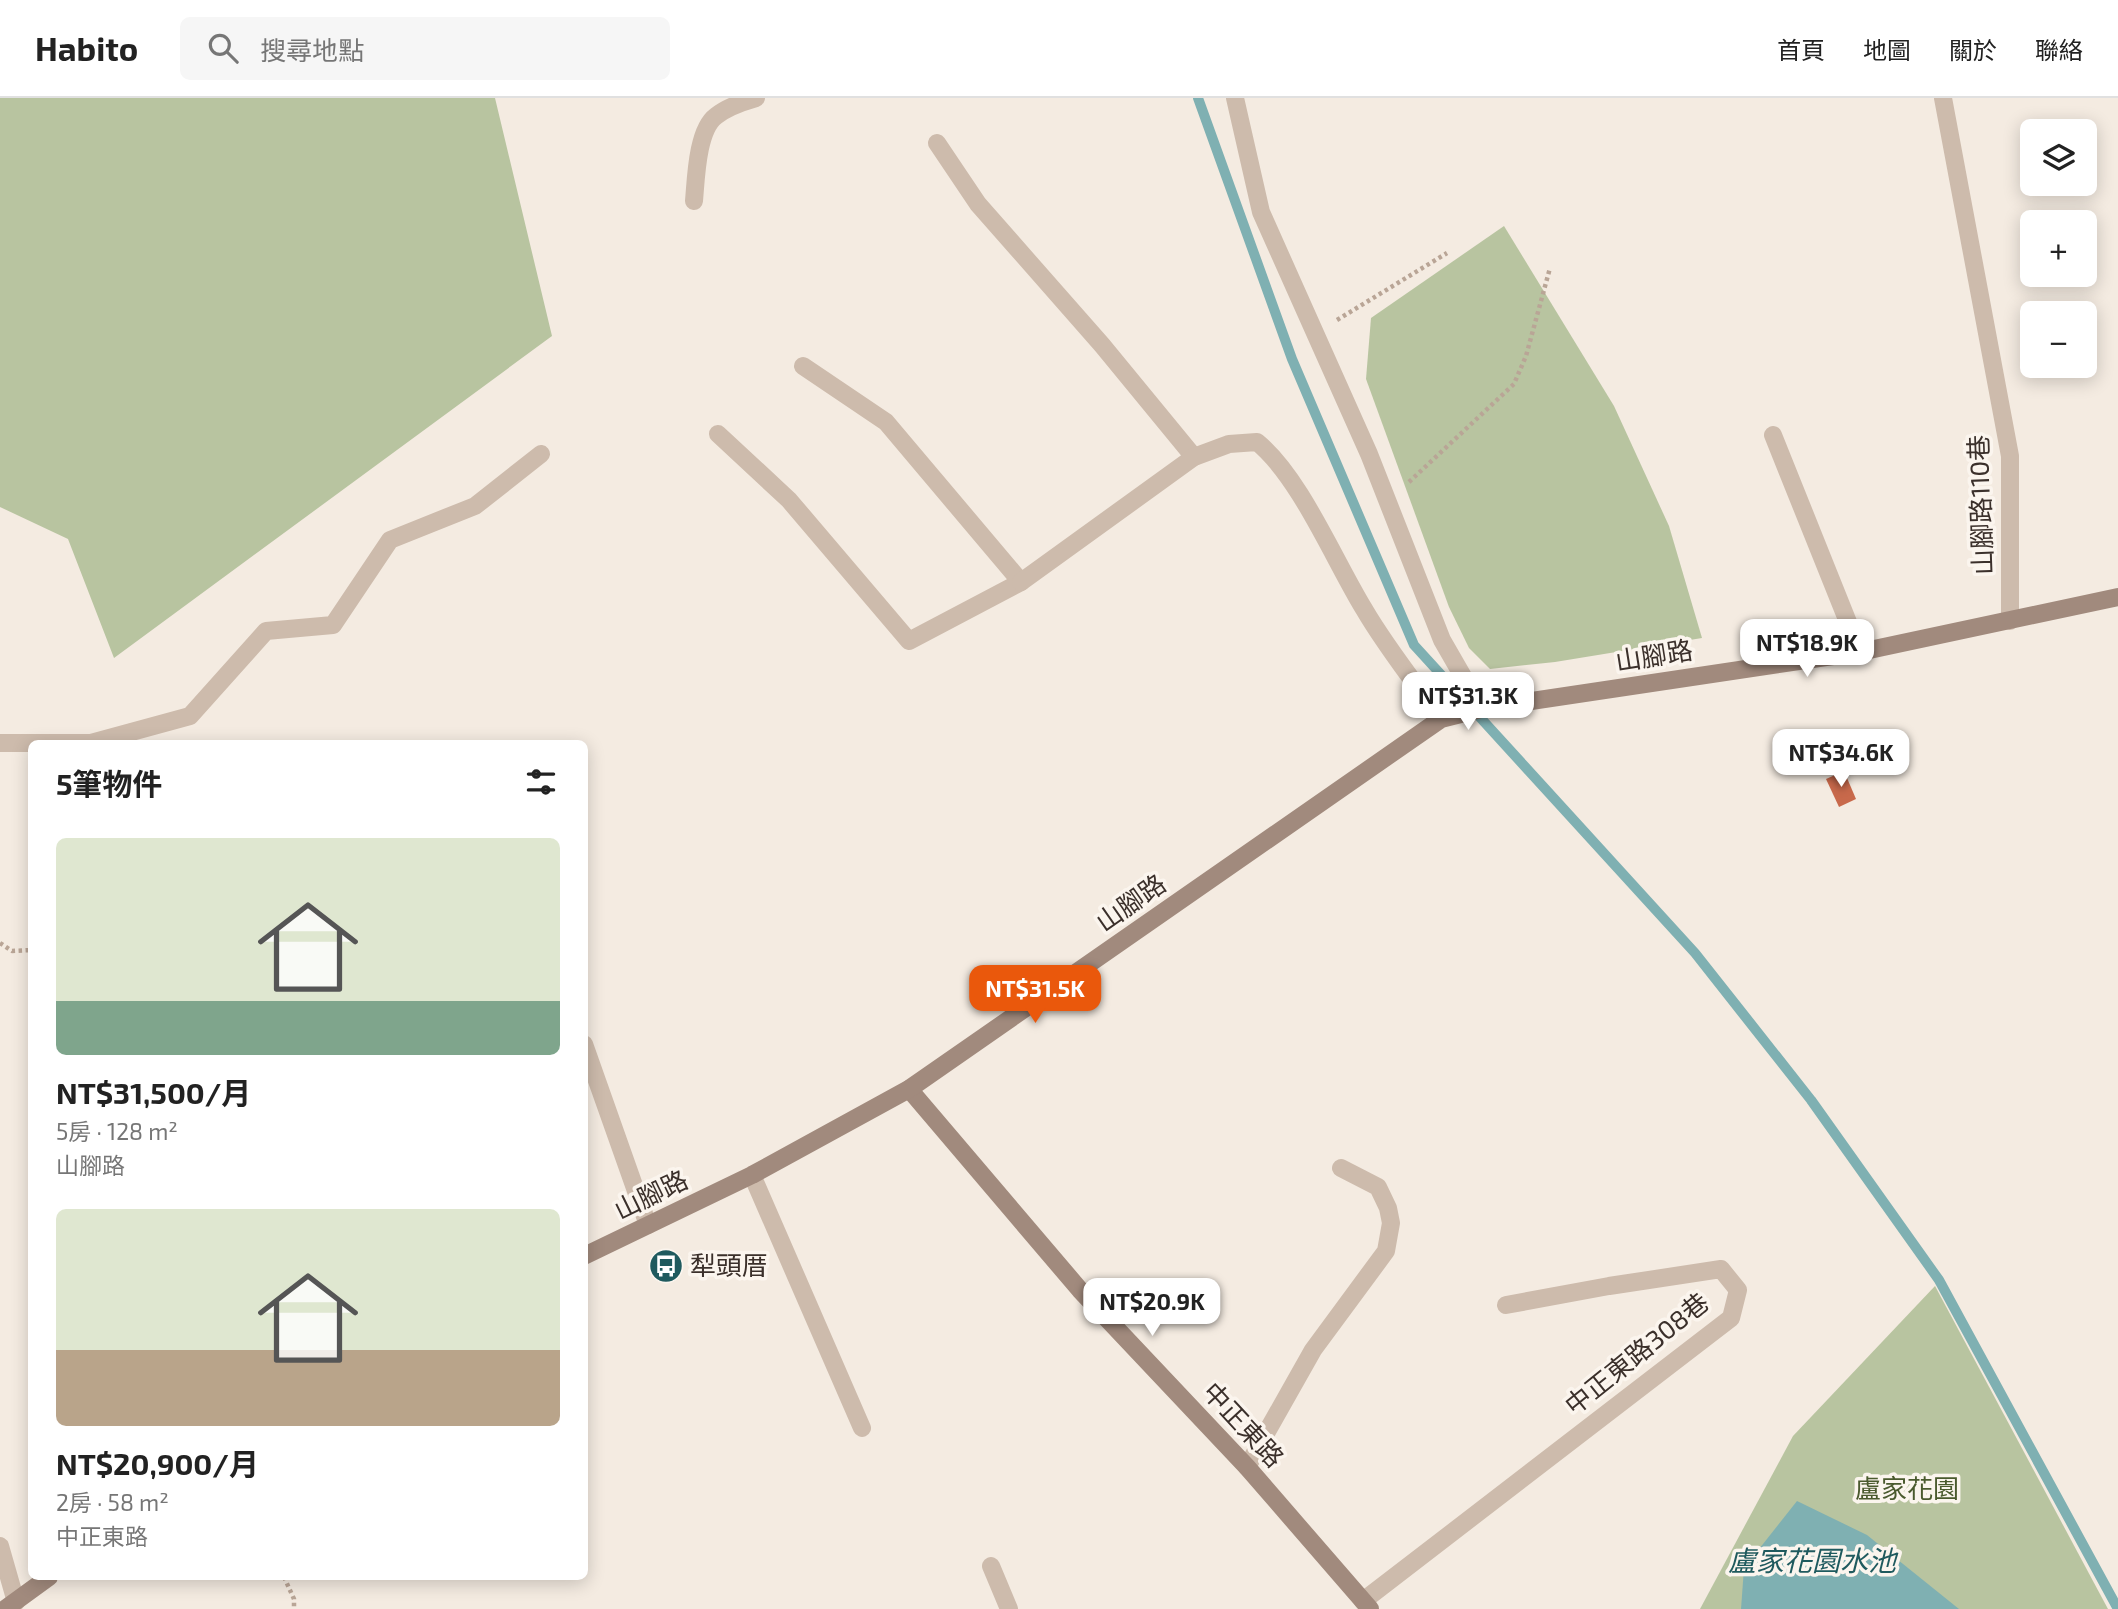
<!DOCTYPE html>
<html lang="zh-TW">
<meta charset="utf-8">
<style>
:root{--surface:#fff;--page:#f6f6f6;--text:#222;--muted:#767676;--line:#e0e0e0;--accent:#ea580c}
body{margin:0;font-family:"Exo 2","Noto Sans TC",sans-serif;background:var(--page);color:var(--text);height:100vh;display:flex;flex-direction:column;font-size:26px;white-space:nowrap}
*{box-sizing:border-box;margin:0}
p{font-size:23px;color:var(--muted)}
.icon{flex:none;width:38px;height:38px;fill:none;stroke:currentColor;stroke-width:2;stroke-linecap:round;stroke-linejoin:round}
.map{position:relative;flex:1;overflow:hidden}
.sheet{position:absolute;left:28px;top:642px;width:560px;height:840px;display:flex;flex-direction:column;background:var(--surface);border-radius:10px;box-shadow:0 4px 18px #0003}
.sheet>*{flex:none}
.fabs{position:absolute;left:2020px;top:21px;display:grid;gap:14px}
.fabs a{display:grid;place-items:center;width:77px;height:77px;border-radius:10px;background:var(--surface);box-shadow:0 4px 18px #0003;font-size:35px}
.price{position:absolute;translate:-50% -60px;padding:0 16px;border-radius:14px;background:#fff;color:#222;font-size:23px;line-height:46px;filter:drop-shadow(0 2px 4px #0008)}
.price::after{content:'';position:absolute;left:50%;top:42px;width:21px;height:16px;margin-left:-10px;background:inherit;clip-path:polygon(0 0,100% 0,50% 100%)}
.price.selected{background:var(--accent);color:#fff}
ul{padding:0;list-style:none}
li{display:grid;align-content:center;gap:14px;height:371px;padding:0 28px}
li span{display:grid;place-items:center;height:217px;border-radius:10px;color:#555}
li>.icon{margin-inline-start:auto}
span .icon{width:126px;height:126px;fill:#fffc;stroke-width:1}
li b{font-size:30px}
h2{display:flex;justify-content:space-between;align-items:center;height:84px;padding:0 28px;font-size:30px}
header{display:flex;align-items:center;gap:42px;box-sizing:border-box;height:98px;padding:0 35px;background:var(--surface);border-bottom:2px solid var(--line)}
header strong{font-size:33px}
nav{display:flex;gap:38px;margin-inline-start:auto;font-size:24px}
.search{width:490px;height:63px;background:var(--page);display:flex;align-items:center;gap:18px;box-sizing:border-box;padding:0 24px;border-radius:10px;color:var(--muted);font-size:26px}
.map>svg:first-child{display:block}
.green{fill:#b8c4a0}
.water{fill:#7fb0b2}
.lines{fill:none;stroke-linecap:round;stroke-linejoin:round}
.stream{stroke:#7fb0b2;stroke-width:10}
.building{fill:#c8694b}
.path{stroke:#b9a596;stroke-width:4.5;stroke-dasharray:3.5 3.5;stroke-linecap:butt}
.lane{stroke:#cdbbac;stroke-width:18}
.secondary{stroke:#a18a7d;stroke-width:18}
.labels{text-anchor:middle;stroke-width:7;stroke-linejoin:round;paint-order:stroke}
.street-label{font-size:26px;fill:#3b302b;stroke:#fbf5ee}
.poi-label{font-size:26px;fill:#3b302b;stroke:#fbf5ee;text-anchor:start}
.park-label{font-size:26px;fill:#4a5a2e;stroke:#fbf5ee}
.water-label{font-size:28px;font-style:italic;fill:#1f5a5e;stroke:#fbf5ee}
</style>
<header>
<strong>Habito</strong>
<div class="search"><svg class="icon" aria-label="search" viewBox="0 0 24 24"><circle cx="10" cy="10" r="6"/><path d="M15 15l6 6"/></svg>搜尋地點</div>
<nav><a>首頁</a><a>地圖</a><a>關於</a><a>聯絡</a></nav>
</header>
<div class="map">
<svg width="2118" height="1511" viewBox="0 0 2118 1511">
<rect width="100%" height="100%" fill="#f4ebe1"/>
<g class="green">
<polygon points="0,0 495,0 552,238 114,560 68,441 0,409"/>
<polygon points="1504,128 1614,308 1669,428 1702,540 1555,564 1490,571 1469,550 1449,509 1366,281 1371,220"/>
<polygon points="1935,1188 2108,1511 1700,1511 1793,1338"/>
</g>
<polygon class="water" points="1797,1403 1867,1437 1959,1511 1741,1511 1744,1470"/>
<g class="lines">
<polyline class="stream" points="1198,0 1292,261 1414,547 1695,855 1811,1002 1939,1182 2118,1511"/>
</g>
<polygon class="building" points="1844,673 1856,701 1839,709 1826,681"/>
<g class="lines">
<g class="path">
<polyline points="1337,222 1447,155"/>
<polyline points="1409,384 1514,286 1526,258 1550,170"/>
<polyline points="0,845 12,853 32,852"/>
<polyline points="284,1479 294,1501 294,1511"/>
</g>
<g class="lane">
<polyline points="1235,0 1261,114 1369,356 1442,542 1465,582 1485,610"/>
<polyline points="1943,0 2010,358 2010,523"/>
<polyline points="937,45 978,106 1102,247 1194,359"/>
<path d="M694,103C696,81 697,32 716,18C727,9 742,4 756,0"/>
<polyline points="718,336 789,402 909,543 1021,484 886,324 803,268"/>
<polyline points="1773,337 1860,554"/>
<path d="M1021,484L1194,359L1229,346L1257,344C1300,379 1334,462 1364,511C1386,549 1415,585 1441,621"/>
<polyline points="0,645 91,645 190,618 266,533 333,527 390,442 475,408 541,356"/>
<polyline points="584,946 648,1127"/>
<polyline points="752,1077 862,1330"/>
<polyline points="1247,1369 1313,1252 1386,1153 1391,1125 1388,1110 1378,1089 1341,1070"/>
<polyline points="0,1448 16,1504"/>
<polyline points="991,1468 1009,1511"/>
<polyline points="1363,1503 1731,1220 1738,1192 1721,1171 1609,1188 1506,1207"/>
</g>
<g class="secondary">
<polyline points="909,991 1080,1192 1247,1369 1370,1511"/>
<polyline points="584,1158 752,1077 909,991 1441,621 1485,610 1860,554 2118,499"/>
<polyline points="5,1511 49,1479"/>
</g>
</g>
<defs>
<g id="bus-disc" transform="scale(1.75)"><circle r="9.5" fill="#1f5a5e" stroke="#fbf5ee"/><path d="M-5-6H5V4H4V6H2V4H-2V6H-4V4H-5ZM-3.5-4V0h7V-4ZM-3.5 1.2v1.5H-2V1.2ZM2 1.2v1.5H3.5V1.2Z" fill="#fff"/></g>
</defs>
<g fill-rule="evenodd">
<use href="#bus-disc" x="666" y="1168"/>
</g>
<g class="labels">
<g class="street-label">
<text transform="translate(1981 407) rotate(-92)" y="9">山腳路110巷</text>
<text transform="translate(1654 558) rotate(-9)" y="9">山腳路</text>
<text transform="translate(1131 805) rotate(-35)" y="9">山腳路</text>
<text transform="translate(651 1097) rotate(-26)" y="9">山腳路</text>
<text transform="translate(1637 1256) rotate(-39)" y="9">中正東路308巷</text>
<text transform="translate(1243 1327) rotate(47)" y="9">中正東路</text>
</g>
<g class="poi-label">
<text x="690" y="1177">犁頭厝</text>
</g>
<g class="park-label">
<text x="1907" y="1400">盧家花園</text>
</g>
<g class="water-label">
<text x="1812" y="1473">盧家花園水池</text>
</g>
</g>
</svg>
<div class="fabs">
<a><svg class="icon" aria-label="layers" viewBox="0 0 24 24"><path d="M12 4l9 5-9 5-9-5zM3 14l9 5 9-5"/></svg></a>
<a>+</a>
<a>−</a>
</div>
<b class="price" style="left:1807px;top:581px">NT$18.9K</b>
<b class="price" style="left:1468px;top:634px">NT$31.3K</b>
<b class="price" style="left:1841px;top:691px">NT$34.6K</b>
<b class="price selected" style="left:1035px;top:927px">NT$31.5K</b>
<b class="price" style="left:1152px;top:1240px">NT$20.9K</b>
<section class="sheet">
<h2>5筆物件<svg class="icon" aria-label="filters" viewBox="0 0 24 24"><path d="M4 7h16M4 17h16"/><circle cx="9" cy="7" r="2"/><circle cx="15" cy="17" r="2"/></svg></h2>
<ul>
<li><span style="background:linear-gradient(#dfe7d0 75%,#7fa58c 0)"><svg class="icon" aria-label="home" viewBox="0 0 24 24"><path d="M3 11l9-7 9 7M6 9v11h12V9"/></svg></span><div><b>NT$31,500/月</b><p>5房 · 128 m²</p><p>山腳路</p></div></li>
<li><span style="background:linear-gradient(#dfe7d0 65%,#b9a48a 0)"><svg class="icon" aria-label="home" viewBox="0 0 24 24"><path d="M3 11l9-7 9 7M6 9v11h12V9"/></svg></span><div><b>NT$20,900/月</b><p>2房 · 58 m²</p><p>中正東路</p></div></li>
</ul>
</section>
</div>
